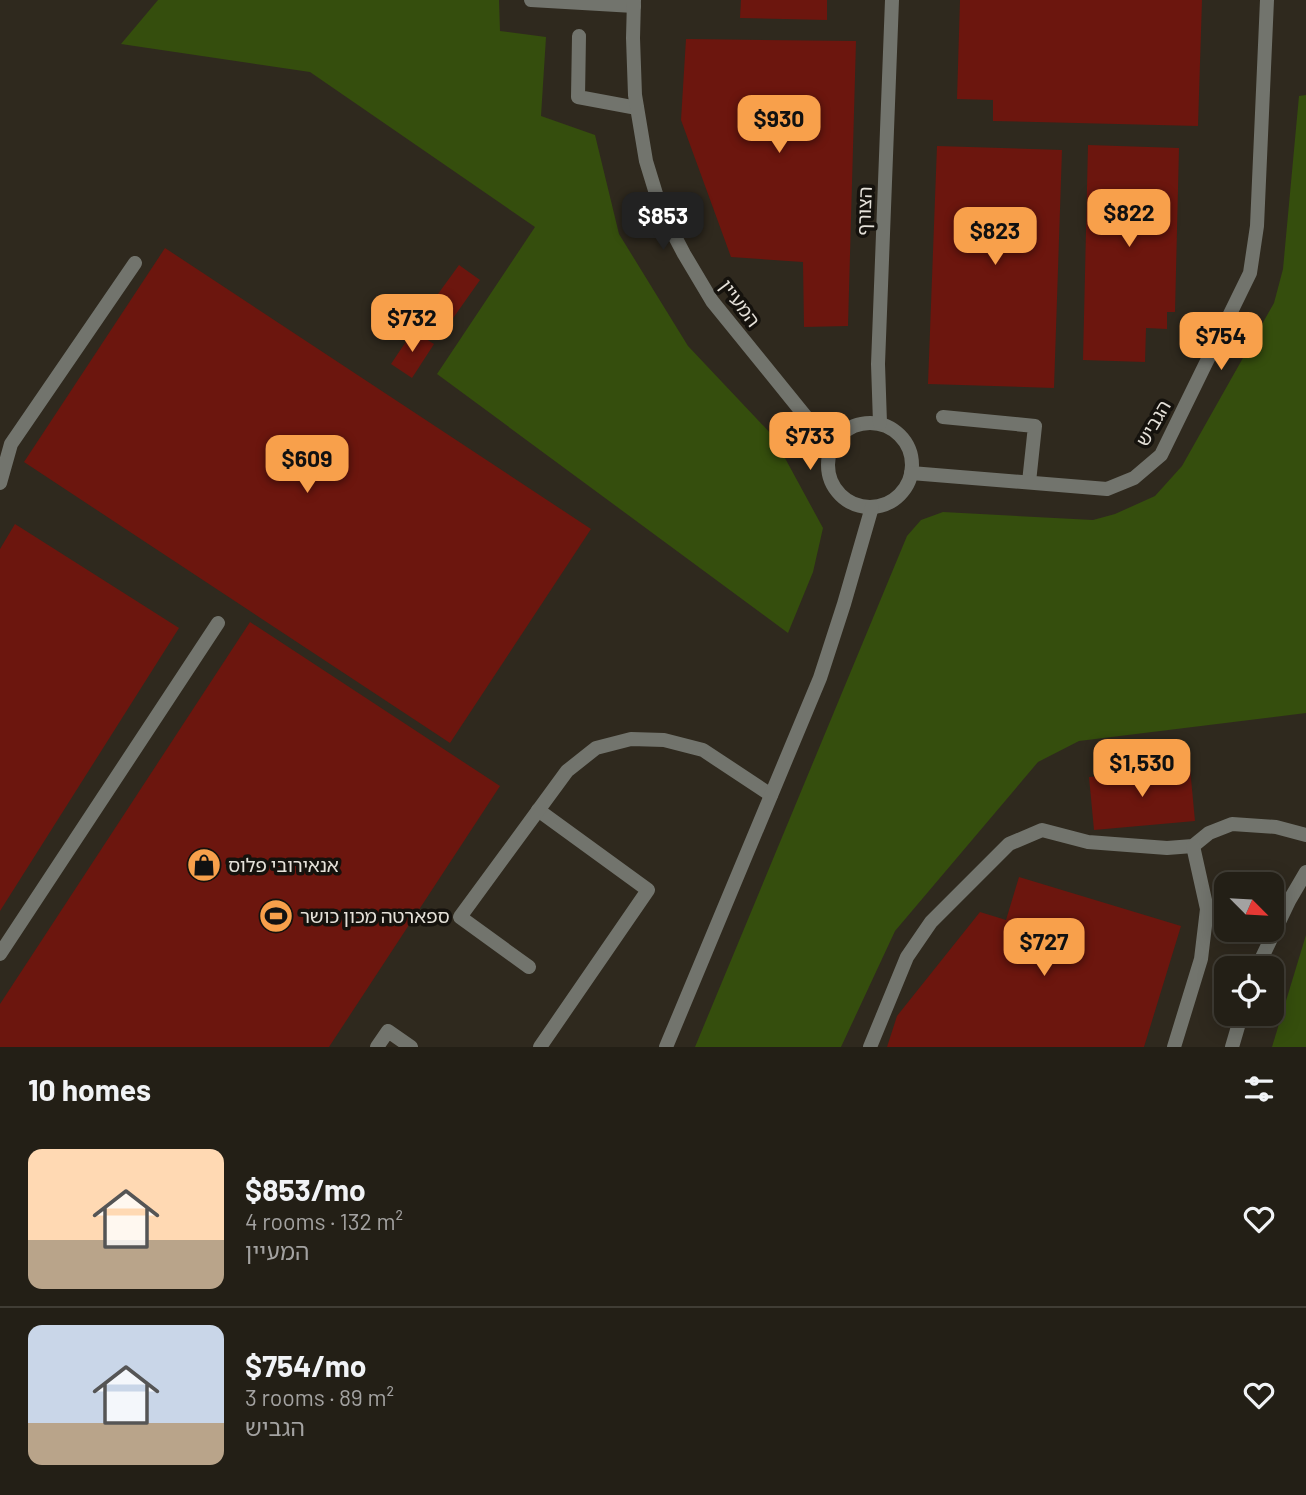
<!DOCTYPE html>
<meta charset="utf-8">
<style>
:root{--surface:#231f16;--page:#2f2c23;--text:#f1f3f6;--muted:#a3a2a1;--line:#403d35;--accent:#f8a04b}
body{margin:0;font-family:Barlow,"Noto Sans Hebrew",sans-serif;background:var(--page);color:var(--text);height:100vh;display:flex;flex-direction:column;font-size:26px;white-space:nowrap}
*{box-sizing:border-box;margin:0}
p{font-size:23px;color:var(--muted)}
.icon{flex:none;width:38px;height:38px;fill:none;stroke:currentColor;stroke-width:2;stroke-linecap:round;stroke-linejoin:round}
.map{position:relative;height:1047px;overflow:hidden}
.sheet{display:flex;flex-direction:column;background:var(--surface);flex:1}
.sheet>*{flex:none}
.needle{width:46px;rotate:114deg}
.controls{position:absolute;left:1214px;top:872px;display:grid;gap:14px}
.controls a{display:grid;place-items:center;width:70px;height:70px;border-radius:14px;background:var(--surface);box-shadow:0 4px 18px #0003,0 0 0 2px var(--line);font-size:35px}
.price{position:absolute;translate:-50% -60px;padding:0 16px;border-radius:14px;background:var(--accent);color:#111;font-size:23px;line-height:46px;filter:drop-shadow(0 2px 4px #0008)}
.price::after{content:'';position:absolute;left:50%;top:42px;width:21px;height:16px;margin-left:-10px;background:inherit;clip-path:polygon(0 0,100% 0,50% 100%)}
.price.active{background:#222;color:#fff}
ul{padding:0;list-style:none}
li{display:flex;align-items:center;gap:21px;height:175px;padding:0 28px}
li+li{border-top:2px solid var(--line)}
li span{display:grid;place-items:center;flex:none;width:196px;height:140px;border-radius:14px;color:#555}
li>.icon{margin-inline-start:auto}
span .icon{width:84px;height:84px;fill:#fffc;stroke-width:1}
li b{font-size:30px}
h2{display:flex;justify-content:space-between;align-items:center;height:84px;padding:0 28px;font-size:30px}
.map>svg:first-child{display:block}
.green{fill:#354e0d}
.building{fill:#6c160e}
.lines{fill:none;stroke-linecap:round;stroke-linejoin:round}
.service{stroke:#72746d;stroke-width:14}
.minor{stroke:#72746d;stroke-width:14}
.labels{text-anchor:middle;stroke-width:7;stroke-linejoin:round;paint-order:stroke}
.street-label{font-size:19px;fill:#e5e1d9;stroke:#15120d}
.poi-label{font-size:19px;fill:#e5e1d9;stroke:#15120d;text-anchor:start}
</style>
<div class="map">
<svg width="1306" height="1047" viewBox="0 0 1306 1047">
<rect width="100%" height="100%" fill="#2f291e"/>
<g class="green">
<polygon points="158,0 499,0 500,31 546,37 541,116 595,135 619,234 688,346 773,436 823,528 813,572 788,633 437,374 535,227 310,72 121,44"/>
<polygon points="1306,95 1306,713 1079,741 1038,762 895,931 841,1047 695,1047 907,536 921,520 943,512 1093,520 1115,514 1155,496 1182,466 1274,303 1283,269 1299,96"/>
<polygon points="1306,935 1306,1047 1272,1047"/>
</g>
<g class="building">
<polygon points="741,0 827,0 827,20 740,18"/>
<polygon points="960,0 1202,0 1198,126 993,121 993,100 957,99"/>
<polygon points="686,39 856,41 848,326 804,327 803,262 731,257 681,120"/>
<polygon points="1088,145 1179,148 1175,312 1167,312 1167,329 1146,328 1145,362 1083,360"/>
<polygon points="937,146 1062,150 1054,388 928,384"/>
<polygon points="165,248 591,529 450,743 24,462"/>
<polygon points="459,265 480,280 451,321 430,305"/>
<polygon points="413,331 434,344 412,378 391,364"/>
<polygon points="15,524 179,628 0,911 0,549"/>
<polygon points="250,622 500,786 329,1047 0,1047 0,1004"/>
<polygon points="1190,768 1195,821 1094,830 1089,777"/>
<polygon points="1019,877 1181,926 1144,1047 887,1047 897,1016 980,912 1006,920"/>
</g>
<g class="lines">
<g class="service">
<polyline points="531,0 634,6"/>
<polyline points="579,36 578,97 637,108"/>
<polyline points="943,417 1035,426 1029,482"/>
<polyline points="0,483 11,444 135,263"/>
<polyline points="538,810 648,890 540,1047"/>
<polyline points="0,954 218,623"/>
<polyline points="529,967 460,917 567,771 596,748 631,739 664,740 703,750 771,795"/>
<polyline points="377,1047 388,1031 411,1047"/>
<polyline points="870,1047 907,957 931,922 1009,844 1042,830 1088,842 1167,848 1193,846 1209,833 1232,824 1276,827 1306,835"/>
<polyline points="1174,1047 1201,959 1207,909 1193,846"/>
</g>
<g class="minor">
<polyline points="634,0 633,38 635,95 646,161 661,210 684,254 712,301 806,417 834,442"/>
<circle cx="870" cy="465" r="42"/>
<polyline points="880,423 878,364 892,0"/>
<polyline points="911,473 1107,489 1134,478 1161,455 1250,273 1257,226 1267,0"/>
<polyline points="1257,968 1289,901 1306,872"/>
<polyline points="666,1047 820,678 844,604 872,507"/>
<polyline points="1232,1047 1242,1013"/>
</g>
</g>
<defs>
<g id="shop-disc" transform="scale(1.75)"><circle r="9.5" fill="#f8a04b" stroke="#15120d"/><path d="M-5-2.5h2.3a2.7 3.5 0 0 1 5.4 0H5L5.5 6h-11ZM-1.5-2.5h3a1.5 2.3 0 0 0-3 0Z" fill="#111"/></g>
<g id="stadium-disc" transform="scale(1.75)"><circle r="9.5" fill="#f8a04b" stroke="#15120d"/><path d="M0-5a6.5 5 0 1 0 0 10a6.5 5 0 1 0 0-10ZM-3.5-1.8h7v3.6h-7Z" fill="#111"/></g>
</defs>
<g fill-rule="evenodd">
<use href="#shop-disc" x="204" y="865"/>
<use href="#stadium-disc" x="276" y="916"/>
</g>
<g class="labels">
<g class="street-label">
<text transform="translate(864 211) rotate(-88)" y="7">הצורף</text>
<text transform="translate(740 303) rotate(53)" y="7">המעיין</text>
<text transform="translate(1153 423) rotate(-60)" y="7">הגביש</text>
</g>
<g class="poi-label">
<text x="228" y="872">אנאירובי פלוס</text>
<text x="300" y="923">ספארטה מכון כושר</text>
</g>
</g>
</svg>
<div class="controls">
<a><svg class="needle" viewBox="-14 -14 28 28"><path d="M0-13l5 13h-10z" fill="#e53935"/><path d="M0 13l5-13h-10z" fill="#a3a2a1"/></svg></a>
<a><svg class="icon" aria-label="locate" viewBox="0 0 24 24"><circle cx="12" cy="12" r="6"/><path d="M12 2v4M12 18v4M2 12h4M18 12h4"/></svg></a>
</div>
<b class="price" style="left:779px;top:155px">$930</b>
<b class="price" style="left:1129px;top:249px">$822</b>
<b class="price active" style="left:663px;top:252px">$853</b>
<b class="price" style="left:995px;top:267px">$823</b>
<b class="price" style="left:412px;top:354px">$732</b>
<b class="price" style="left:1221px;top:372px">$754</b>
<b class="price" style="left:810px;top:472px">$733</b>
<b class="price" style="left:307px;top:495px">$609</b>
<b class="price" style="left:1142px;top:799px">$1,530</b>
<b class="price" style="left:1044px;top:978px">$727</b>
</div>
<section class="sheet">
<h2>10 homes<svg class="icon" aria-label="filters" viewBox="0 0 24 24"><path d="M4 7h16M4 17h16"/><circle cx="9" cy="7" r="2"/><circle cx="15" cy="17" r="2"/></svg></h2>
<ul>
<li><span style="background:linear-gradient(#ffd9b3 65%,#b9a48a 0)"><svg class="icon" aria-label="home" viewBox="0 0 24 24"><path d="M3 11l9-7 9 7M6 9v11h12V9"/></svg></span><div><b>$853/mo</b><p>4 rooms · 132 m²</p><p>המעיין</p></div><svg class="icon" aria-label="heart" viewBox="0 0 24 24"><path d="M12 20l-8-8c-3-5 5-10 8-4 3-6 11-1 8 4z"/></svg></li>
<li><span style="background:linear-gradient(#c9d6e8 70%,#b9a48a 0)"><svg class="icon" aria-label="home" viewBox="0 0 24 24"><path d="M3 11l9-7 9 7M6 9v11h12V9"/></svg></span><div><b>$754/mo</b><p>3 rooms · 89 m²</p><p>הגביש</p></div><svg class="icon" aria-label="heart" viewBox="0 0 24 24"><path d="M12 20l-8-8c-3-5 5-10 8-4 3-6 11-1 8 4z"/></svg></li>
</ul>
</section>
